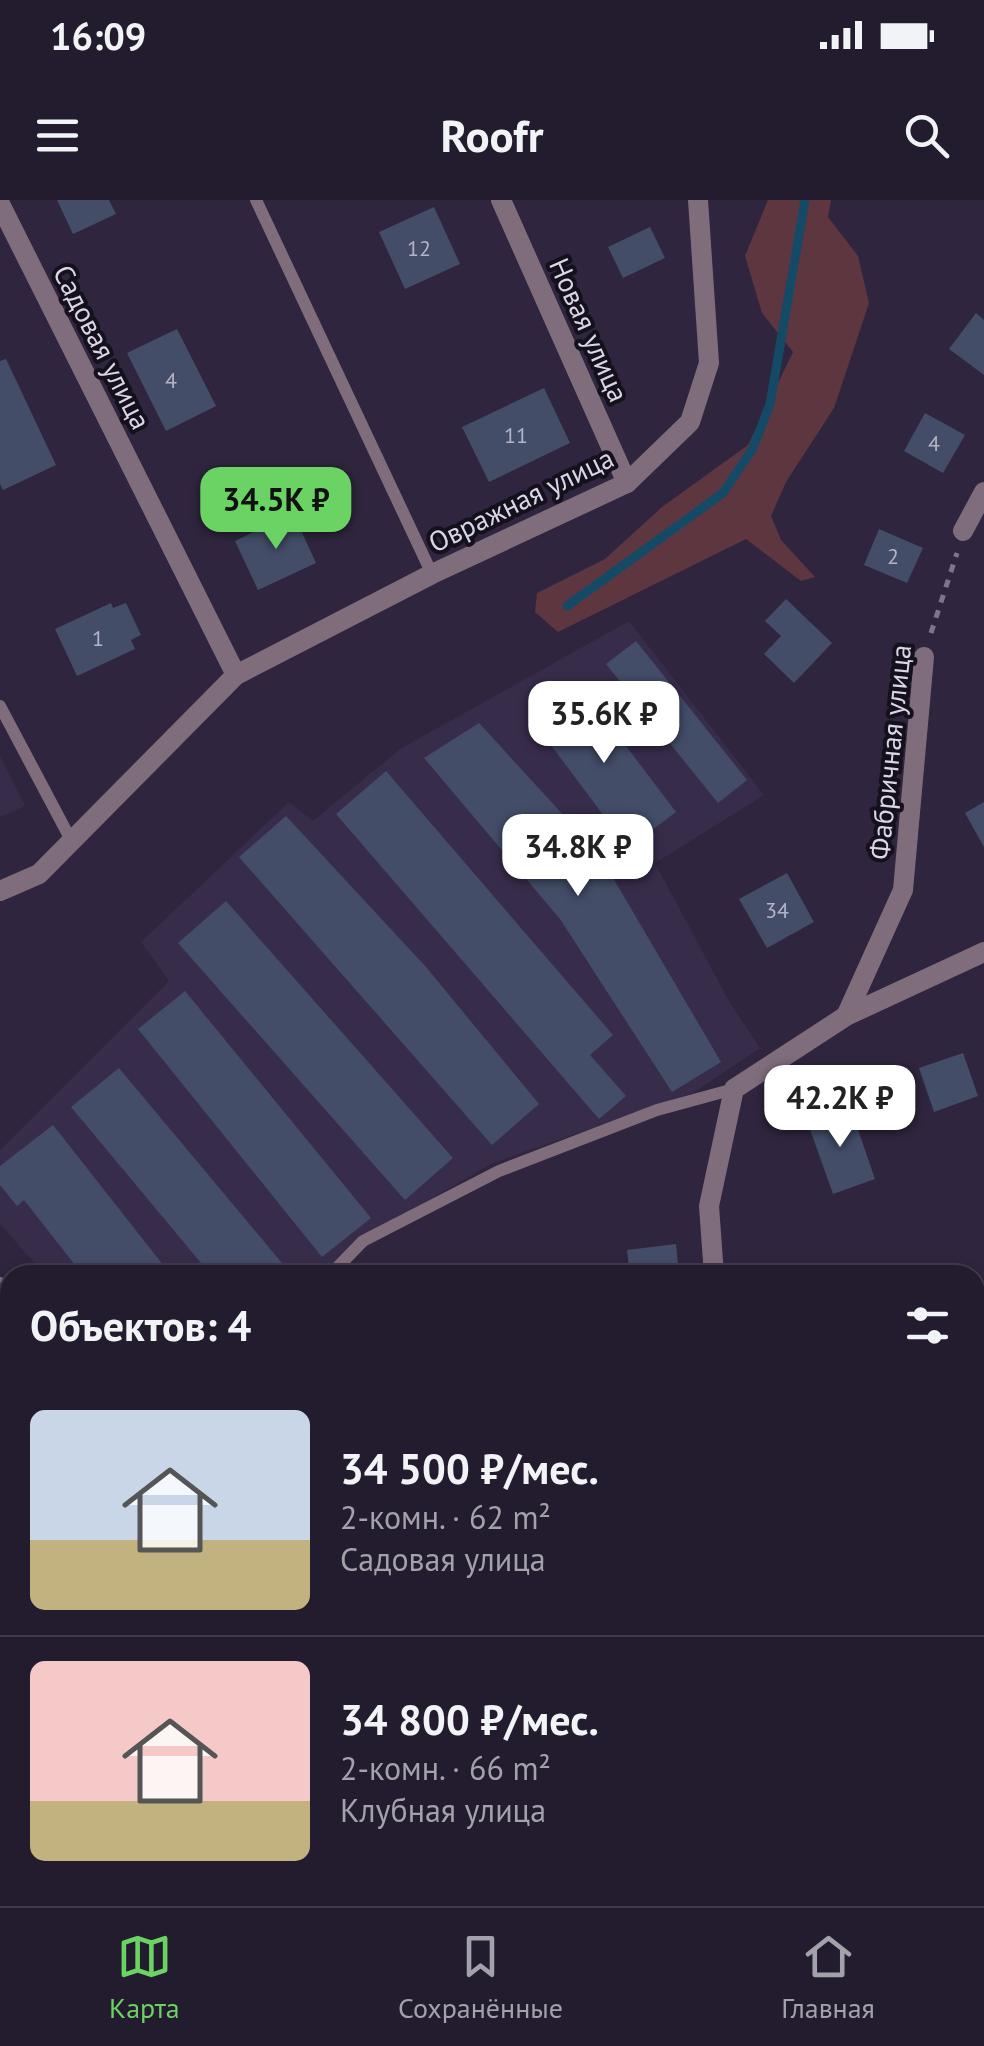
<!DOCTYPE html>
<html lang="ru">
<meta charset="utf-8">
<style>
:root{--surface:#231c2e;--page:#2f293a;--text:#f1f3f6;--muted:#a3a1aa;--line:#403a4a;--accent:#6bd363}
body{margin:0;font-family:"PT Sans",sans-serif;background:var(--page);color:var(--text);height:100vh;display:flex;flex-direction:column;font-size:38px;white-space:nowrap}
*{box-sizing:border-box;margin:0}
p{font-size:32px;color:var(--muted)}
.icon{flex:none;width:55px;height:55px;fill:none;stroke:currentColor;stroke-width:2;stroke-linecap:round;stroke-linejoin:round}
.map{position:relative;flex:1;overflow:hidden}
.panel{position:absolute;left:0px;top:1065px;width:985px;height:642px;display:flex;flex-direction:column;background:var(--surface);border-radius:30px 30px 0 0;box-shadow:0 5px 15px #0003,0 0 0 2px var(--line)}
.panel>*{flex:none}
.price{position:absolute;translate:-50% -85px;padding:0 22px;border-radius:20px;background:#fff;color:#222;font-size:32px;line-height:65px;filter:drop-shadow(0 2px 5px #0008)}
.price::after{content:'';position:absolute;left:50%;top:60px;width:30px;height:22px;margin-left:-15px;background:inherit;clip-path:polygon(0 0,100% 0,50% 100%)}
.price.on{background:var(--accent);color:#111}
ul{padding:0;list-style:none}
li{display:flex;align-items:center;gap:30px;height:250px;padding:0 30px}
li+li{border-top:2px solid var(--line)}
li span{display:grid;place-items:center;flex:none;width:280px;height:200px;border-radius:15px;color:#555}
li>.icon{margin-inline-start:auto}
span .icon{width:120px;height:120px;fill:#fffc;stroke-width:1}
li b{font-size:42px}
h2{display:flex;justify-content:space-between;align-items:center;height:120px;padding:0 30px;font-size:42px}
.status{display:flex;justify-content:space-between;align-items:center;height:70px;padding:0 50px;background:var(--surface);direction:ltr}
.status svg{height:28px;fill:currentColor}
header{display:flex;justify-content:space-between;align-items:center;height:130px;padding:0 30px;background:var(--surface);font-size:45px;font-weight:700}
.tab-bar{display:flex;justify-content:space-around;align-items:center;height:140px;border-top:2px solid var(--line);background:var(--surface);font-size:28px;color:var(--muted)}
.tab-bar a{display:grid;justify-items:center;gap:5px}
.tab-bar .on{color:var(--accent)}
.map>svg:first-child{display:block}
.built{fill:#382c4b}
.green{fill:#5e3640}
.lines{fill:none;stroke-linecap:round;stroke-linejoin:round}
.stream{stroke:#154a67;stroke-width:9}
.building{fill:#434d68}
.path{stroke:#7d768b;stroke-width:5;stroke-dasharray:8 8;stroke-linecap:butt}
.lane{stroke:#806d7c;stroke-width:12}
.street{stroke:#806d7c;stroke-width:20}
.labels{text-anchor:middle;stroke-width:8;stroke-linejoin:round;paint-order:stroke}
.number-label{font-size:22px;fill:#b5b4c7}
.street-label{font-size:28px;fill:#dbd6e7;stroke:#15111c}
</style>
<div class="status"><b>16:09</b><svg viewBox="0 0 49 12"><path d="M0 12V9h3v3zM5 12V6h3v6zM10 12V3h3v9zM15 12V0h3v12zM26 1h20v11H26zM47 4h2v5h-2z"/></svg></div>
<header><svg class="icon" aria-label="menu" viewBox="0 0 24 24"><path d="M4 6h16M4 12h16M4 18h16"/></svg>Roofr<svg class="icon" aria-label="search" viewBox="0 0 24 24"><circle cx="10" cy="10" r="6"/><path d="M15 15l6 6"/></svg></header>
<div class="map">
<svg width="984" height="1706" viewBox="0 0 984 1706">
<rect width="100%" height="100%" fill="#2f253e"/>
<g class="built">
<polygon points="629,421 764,595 655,663 730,803 760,848 693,893 493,963 363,1038 319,1075 45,1075 0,1024 0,950 169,781 141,742 289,602 313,621 400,549"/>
<polygon points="0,556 25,606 0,617"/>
</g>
<polygon class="green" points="768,0 831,0 828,17 858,56 869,103 834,208 786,282 771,316 781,340 815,377 801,381 746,339 558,432 535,412 537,393 605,359 662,307 748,245 793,152 762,113 745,56"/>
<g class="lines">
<polyline class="stream" points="567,406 723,293 753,248 770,204 805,0"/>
</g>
<g class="building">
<polygon points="57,0 109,0 116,14 73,34"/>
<polygon points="434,7 460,64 405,89 379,32"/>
<polygon points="650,27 665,58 623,78 608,47"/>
<polygon points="976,113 984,120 984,175 949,149"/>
<polygon points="177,129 216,206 166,231 127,153"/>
<polygon points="6,159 56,265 3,290 0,284 0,161"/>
<polygon points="544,188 570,243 489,282 462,227"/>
<polygon points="925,213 965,235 943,273 904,251"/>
<polygon points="293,313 316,363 258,390 235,341"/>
<polygon points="879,329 923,348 907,383 864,365"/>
<polygon points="786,399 832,443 794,483 764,454 781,436 765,421"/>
<polygon points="111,403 113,408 126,403 141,435 131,440 135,449 77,476 55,429"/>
<polygon points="636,441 747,580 718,603 606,464"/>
<polygon points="579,484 676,612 628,648 532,520"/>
<polygon points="479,523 599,654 721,862 672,892 560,719 424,558"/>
<polygon points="386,571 613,835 590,855 626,896 599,919 336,614"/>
<polygon points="984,602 984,647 965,613"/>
<polygon points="286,616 426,767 539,904 492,945 239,657"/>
<polygon points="787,673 814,722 767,748 739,699"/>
<polygon points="226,701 453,958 405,1000 178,743"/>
<polygon points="185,791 371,1018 322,1057 138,829"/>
<polygon points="963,853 978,896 934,912 919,868"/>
<polygon points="119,868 292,1075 211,1075 71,907"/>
<polygon points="837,907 842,922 854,918 875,979 833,994 806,918"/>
<polygon points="53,925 171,1075 83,1075 24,1000 17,1006 0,985 0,966"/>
<polygon points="676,1044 679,1075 630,1075 627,1050"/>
<polygon points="984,1242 984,1292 980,1293 975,1243"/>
<polygon points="10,1264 10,1311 0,1313 0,1266"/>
<polygon points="984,1448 984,1488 975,1490 975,1449"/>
</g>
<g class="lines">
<polyline class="path" points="931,433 957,353"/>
<g class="lane">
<polyline points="256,0 432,374"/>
<polyline points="0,506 71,640"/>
<polyline points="330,1075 363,1041 499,971 657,910 734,889"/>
<polyline points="0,1083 10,1092"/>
</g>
<g class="street">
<polyline points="501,0 627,283"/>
<polyline points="0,4 236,475"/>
<polyline points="963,331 984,292"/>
<polyline points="0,691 39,674 236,475 432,374 627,283 690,222 709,163 698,0"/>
<polyline points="846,816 903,690 924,457"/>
<polyline points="714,1075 709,1006 734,889 846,816 984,752"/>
<polyline points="975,1367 984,1366"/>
<polyline points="699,1698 702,1706"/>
</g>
</g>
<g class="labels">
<g class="number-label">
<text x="419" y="56">12</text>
<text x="171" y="188">4</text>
<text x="516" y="243">11</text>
<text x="934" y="251">4</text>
<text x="893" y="364">2</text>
<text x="98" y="446">1</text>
<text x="777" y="718">34</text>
</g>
<g class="street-label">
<text transform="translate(589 130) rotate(66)" y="10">Новая улица</text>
<text transform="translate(102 147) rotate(63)" y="10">Садовая улица</text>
<text transform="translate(521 300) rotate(-26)" y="10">Овражная улица</text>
<text transform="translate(890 552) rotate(-84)" y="10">Фабричная улица</text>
</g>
</g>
</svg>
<b class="price on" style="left:276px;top:352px">34.5K ₽</b>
<b class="price" style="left:604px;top:566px">35.6K ₽</b>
<b class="price" style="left:578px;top:699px">34.8K ₽</b>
<b class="price" style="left:840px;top:950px">42.2K ₽</b>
<section class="panel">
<h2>Объектов: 4<svg class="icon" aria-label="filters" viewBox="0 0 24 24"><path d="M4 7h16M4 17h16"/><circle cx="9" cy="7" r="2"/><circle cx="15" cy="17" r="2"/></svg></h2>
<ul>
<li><span style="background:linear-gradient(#c9d6e8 65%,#c2b280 0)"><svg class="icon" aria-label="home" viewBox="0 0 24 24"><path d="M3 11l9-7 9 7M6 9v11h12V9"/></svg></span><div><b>34 500 ₽/мес.</b><p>2-комн. · 62 m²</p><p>Садовая улица</p></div></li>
<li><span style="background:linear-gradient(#f6c9c9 70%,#c2b280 0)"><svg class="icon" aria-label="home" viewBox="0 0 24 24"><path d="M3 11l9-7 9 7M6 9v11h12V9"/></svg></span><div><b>34 800 ₽/мес.</b><p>2-комн. · 66 m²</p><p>Клубная улица</p></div></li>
</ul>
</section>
</div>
<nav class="tab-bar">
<a class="on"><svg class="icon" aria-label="map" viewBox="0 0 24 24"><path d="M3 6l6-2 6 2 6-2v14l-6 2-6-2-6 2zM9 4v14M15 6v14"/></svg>Карта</a>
<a><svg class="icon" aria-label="saved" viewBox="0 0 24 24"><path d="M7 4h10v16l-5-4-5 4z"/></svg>Сохранённые</a>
<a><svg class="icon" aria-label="home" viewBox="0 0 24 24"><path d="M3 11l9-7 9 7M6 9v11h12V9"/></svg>Главная</a>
</nav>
